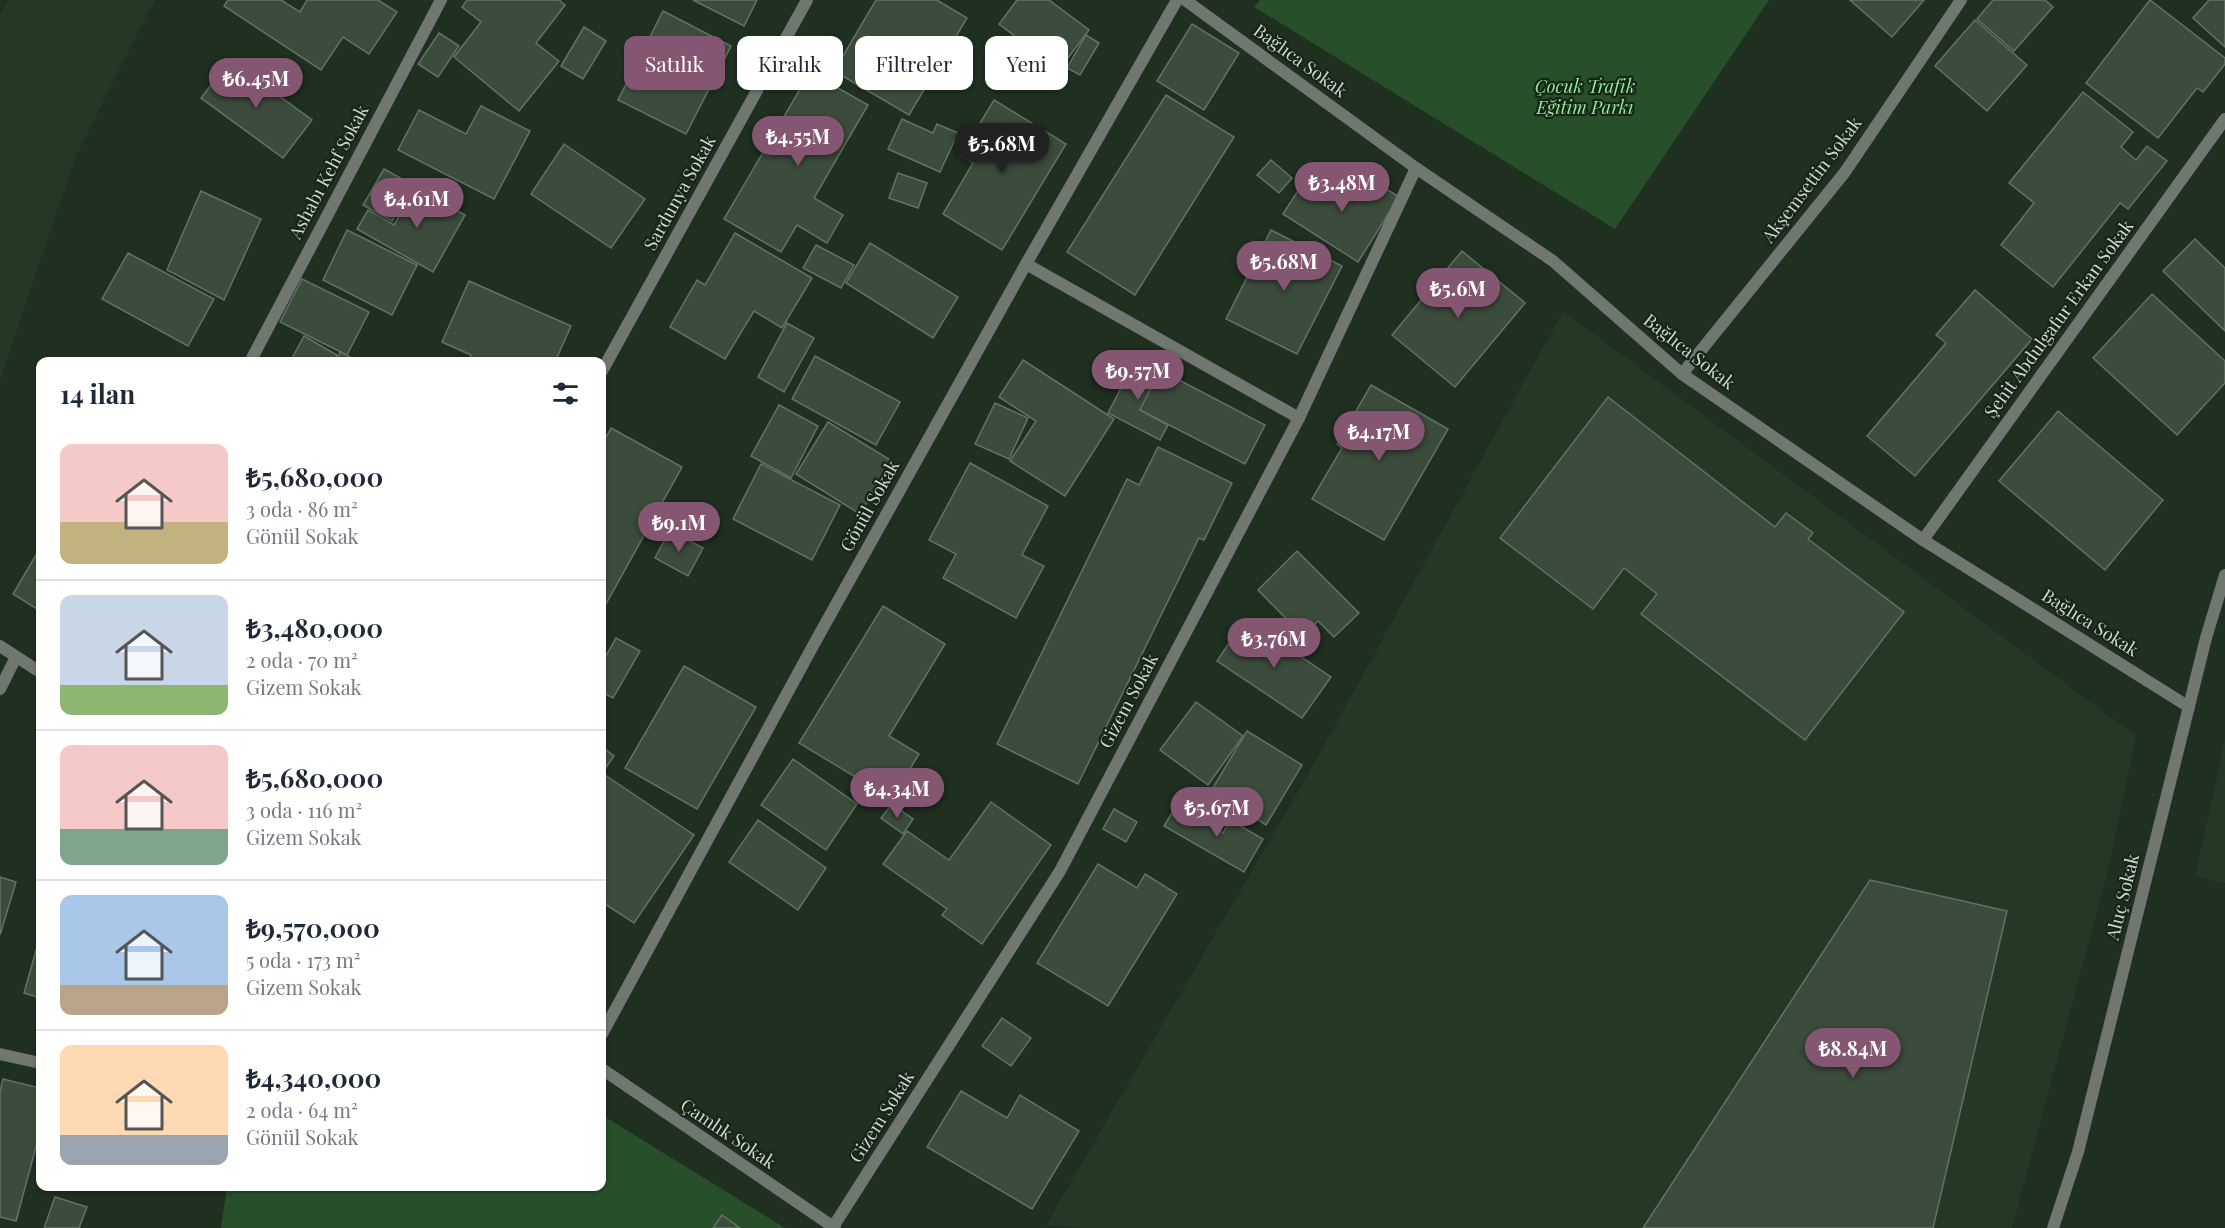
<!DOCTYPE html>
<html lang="tr">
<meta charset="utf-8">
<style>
:root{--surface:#fff;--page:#f2f2f3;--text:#1f2937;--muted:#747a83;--line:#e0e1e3;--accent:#845672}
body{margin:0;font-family:"Playfair Display",serif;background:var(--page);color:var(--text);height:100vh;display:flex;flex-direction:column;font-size:22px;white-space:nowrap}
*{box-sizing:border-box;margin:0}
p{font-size:20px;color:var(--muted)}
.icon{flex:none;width:33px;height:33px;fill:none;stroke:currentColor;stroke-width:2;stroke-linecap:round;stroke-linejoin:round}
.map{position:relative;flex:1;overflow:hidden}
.details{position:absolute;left:36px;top:357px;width:570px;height:834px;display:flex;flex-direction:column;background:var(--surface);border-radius:12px;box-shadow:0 2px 4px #0004}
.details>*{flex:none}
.hud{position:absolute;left:624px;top:36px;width:570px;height:54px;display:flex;gap:12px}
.price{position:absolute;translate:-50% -51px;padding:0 14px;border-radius:21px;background:var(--accent);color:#fff;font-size:20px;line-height:39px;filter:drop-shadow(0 2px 3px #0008)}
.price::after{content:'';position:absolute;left:50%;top:36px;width:18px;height:14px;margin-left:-9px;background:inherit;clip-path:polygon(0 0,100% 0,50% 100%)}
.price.selected{background:#222;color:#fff}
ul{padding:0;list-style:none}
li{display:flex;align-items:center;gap:18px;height:150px;padding:0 24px}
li+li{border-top:2px solid var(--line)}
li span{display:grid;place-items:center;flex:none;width:168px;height:120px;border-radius:12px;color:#555}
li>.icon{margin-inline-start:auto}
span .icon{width:72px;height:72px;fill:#fffc;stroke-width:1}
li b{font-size:26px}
h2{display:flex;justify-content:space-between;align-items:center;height:72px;padding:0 24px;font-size:26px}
.tag{padding:0 21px;border-radius:12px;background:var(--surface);box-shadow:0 2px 4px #0004;font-size:21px;line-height:54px}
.tag.selected{background:var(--accent);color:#fff}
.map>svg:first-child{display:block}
.built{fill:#243925}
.green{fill:#274f2a}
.building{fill:#3c4c3c;stroke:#617362;stroke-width:1.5}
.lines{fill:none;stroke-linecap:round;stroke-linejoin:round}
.street{stroke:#6f7770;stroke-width:12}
.labels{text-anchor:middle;stroke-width:4.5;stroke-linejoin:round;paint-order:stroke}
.street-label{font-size:18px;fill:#ced7ce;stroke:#162517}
.park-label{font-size:18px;font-style:italic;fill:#90eb96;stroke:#162517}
</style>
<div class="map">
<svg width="2225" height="1228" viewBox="0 0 2225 1228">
<rect width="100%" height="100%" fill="#1f2f20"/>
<g class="built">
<polygon points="8,0 155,0 76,155 0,381 0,14"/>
<polygon points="1563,311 2136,736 2108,871 2012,1228 1084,1228 1046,1225 1315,762"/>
<polygon points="2225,739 2225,883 2195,877"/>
</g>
<g class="green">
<polygon points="1260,0 1769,0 1615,229 1254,7"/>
<polygon points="602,1115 785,1228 221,1228 227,1187 602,1186"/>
</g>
<g class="building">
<polygon points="228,0 281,0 300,12 307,0 378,0 397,12 369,54 343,37 321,70 224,6"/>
<polygon points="467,0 559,0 565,5 536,43 559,61 519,111 454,57 481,22 462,7"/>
<polygon points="693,0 757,0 744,26"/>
<polygon points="876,0 937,0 967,18 909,115 834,71"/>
<polygon points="1017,0 1049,0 1089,30 1059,70 999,24"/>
<polygon points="1850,0 1924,0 1892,37"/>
<polygon points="1993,0 2045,0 2053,7 2014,51 1977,19"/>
<polygon points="2150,0 2225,58 2225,64 2203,92 2197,88 2158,138 2086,83"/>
<polygon points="2209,0 2225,0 2225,47 2193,18"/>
<polygon points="663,11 731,46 686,134 618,100"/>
<polygon points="1975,20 2027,65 1987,111 1935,66"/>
<polygon points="1192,24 1239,53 1204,110 1157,81"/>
<polygon points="584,27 606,41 583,79 561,66"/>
<polygon points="439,33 459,46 438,77 418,64"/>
<polygon points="1086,35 1099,43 1080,75 1067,68"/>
<polygon points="230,60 312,120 283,158 201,98"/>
<polygon points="810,72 868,105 814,198 843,215 827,243 797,225 781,252 724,219"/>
<polygon points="2083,92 2133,132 2121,147 2136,160 2147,146 2167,161 2128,209 2120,203 2053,287 2001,245 2034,203 2009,183"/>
<polygon points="1166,95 1234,137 1135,295 1067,252"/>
<polygon points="994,100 1066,144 1002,250 943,214 973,163 960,156"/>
<polygon points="481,106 530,131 494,199 398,150 419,110 466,134"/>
<polygon points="902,119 933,133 937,124 958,133 940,172 888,149"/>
<polygon points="564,144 645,199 611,248 531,194"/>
<polygon points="1271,160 1292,178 1279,193 1257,175"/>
<polygon points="384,169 413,185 392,221 363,205"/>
<polygon points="1310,172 1349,197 1363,174 1399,197 1358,262 1283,214"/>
<polygon points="898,173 927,183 918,208 889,198"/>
<polygon points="415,186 465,215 433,272 357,229 368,210 394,225"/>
<polygon points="201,191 261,219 224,300 167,270"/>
<polygon points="347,230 417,265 392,315 323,280"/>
<polygon points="1271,230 1342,266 1297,354 1226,319"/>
<polygon points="735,233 812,278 782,328 754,311 725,359 670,327 697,280 705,285"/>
<polygon points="2195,239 2225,268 2225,331 2163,271"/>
<polygon points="870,243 958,297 933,338 846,283"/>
<polygon points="816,245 854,265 841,288 803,268"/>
<polygon points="1462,251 1525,303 1455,387 1392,335"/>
<polygon points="128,253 214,299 188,346 102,299"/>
<polygon points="302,279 369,312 347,355 280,322"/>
<polygon points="469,281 571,326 555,362 468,362 471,355 442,342"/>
<polygon points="1975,290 2032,339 1915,476 1867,436 1946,343 1936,335"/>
<polygon points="2152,294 2225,361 2225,383 2177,435 2093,358"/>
<polygon points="787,323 814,338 784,392 758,377"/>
<polygon points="304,336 337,355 334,362 290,362"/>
<polygon points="340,352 360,362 336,362"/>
<polygon points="815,356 900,402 876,445 792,399"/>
<polygon points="1023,360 1114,419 1065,496 1010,461 1036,421 999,397"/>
<polygon points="1136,360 1159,373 1140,410 1168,425 1160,440 1108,413"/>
<polygon points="1160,370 1265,425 1245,464 1140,410"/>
<polygon points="1371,385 1448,429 1384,540 1312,499 1342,448 1337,444"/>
<polygon points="1608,397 1775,527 1786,513 1813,533 1808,539 1904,612 1805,740 1641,614 1657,594 1624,568 1593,609 1500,538"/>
<polygon points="995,403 1028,418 1009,459 975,444"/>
<polygon points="779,405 818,426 791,478 751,456"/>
<polygon points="2058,411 2163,500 2105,570 1999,481"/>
<polygon points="828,422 892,461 860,514 796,474"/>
<polygon points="611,428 682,467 602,611 602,445"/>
<polygon points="1158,447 1232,483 1204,540 1199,538 1078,784 997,744 1127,479 1139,485"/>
<polygon points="970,463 1048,506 1022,555 1044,566 1016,618 943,578 956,554 929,540"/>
<polygon points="761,464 840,505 812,560 733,519"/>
<polygon points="670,530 703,548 688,576 655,558"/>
<polygon points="40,548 40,611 13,594"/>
<polygon points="1297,551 1359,613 1334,637 1318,621 1303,636 1258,590"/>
<polygon points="883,606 945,644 889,736 919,754 892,799 799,743"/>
<polygon points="1245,619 1331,677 1302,718 1217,661"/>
<polygon points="616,638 640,651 613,698 602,692 602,663"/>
<polygon points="684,666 756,707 697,809 625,768"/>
<polygon points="1196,702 1243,736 1208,785 1160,750"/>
<polygon points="1247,731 1302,765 1266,825 1211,791"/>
<polygon points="602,747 614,756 604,770 602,768"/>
<polygon points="793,759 857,804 826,850 761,805"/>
<polygon points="602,773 694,835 634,923 602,902"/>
<polygon points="991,802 1051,845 982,944 942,915 947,909 883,864 907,831 949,860"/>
<polygon points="892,804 913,819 903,834 881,818"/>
<polygon points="1176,806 1223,833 1230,820 1263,839 1244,872 1164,826"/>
<polygon points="1114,809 1137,822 1126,842 1103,829"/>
<polygon points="758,820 826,868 798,910 729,862"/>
<polygon points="1098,864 1137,888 1145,874 1177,894 1108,1006 1037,963"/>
<polygon points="0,877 16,882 0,935"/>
<polygon points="1870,880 2007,911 1933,1228 1643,1228"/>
<polygon points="40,936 40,998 24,993"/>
<polygon points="1002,1018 1031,1038 1011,1066 982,1046"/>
<polygon points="3,1079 40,1088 40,1132 16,1221 0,1217 0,1091"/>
<polygon points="961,1091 1007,1118 1020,1095 1079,1131 1032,1209 927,1147"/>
<polygon points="55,1197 87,1207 79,1228 44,1228"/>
<polygon points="722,1215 740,1228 713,1228"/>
</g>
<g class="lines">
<g class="street">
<polyline points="1185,0 1416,168 1553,261 1682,374 1923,540 2189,707"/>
<polyline points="1026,264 1299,418"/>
<polyline points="250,362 441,0"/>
<polyline points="602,371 807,0"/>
<polyline points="1682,374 1845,172 1961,0"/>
<polyline points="1923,540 2225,119"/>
<polyline points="0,646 40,672"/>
<polyline points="0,689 16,657"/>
<polyline points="602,1034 814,644 1026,264 1177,0"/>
<polyline points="0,1054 40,1063"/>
<polyline points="602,1069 835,1228"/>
<polyline points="833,1227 1060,871 1299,418 1416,168"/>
<polyline points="2053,1228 2078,1152 2206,638 2225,575"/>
</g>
</g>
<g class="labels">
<g class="street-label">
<text transform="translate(1300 61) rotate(36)" y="6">Bağlıca Sokak</text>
<text transform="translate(329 172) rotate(-62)" y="6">Ashabı Kehf Sokak</text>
<text transform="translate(1812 180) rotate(-53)" y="6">Akşemsettin Sokak</text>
<text transform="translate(680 193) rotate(-61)" y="6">Sardunya Sokak</text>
<text transform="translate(2059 319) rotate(-54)" y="6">Şehit Abdulgafur Erkan Sokak</text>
<text transform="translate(1689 352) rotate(38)" y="6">Bağlıca Sokak</text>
<text transform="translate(870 506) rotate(-61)" y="6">Gönül Sokak</text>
<text transform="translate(2090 623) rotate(32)" y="6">Bağlıca Sokak</text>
<text transform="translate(1129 701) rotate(-62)" y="6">Gizem Sokak</text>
<text transform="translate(2123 897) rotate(-76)" y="6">Aluç Sokak</text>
<text transform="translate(882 1117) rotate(-58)" y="6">Gizem Sokak</text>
<text transform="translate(728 1134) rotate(34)" y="6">Çamlık Sokak</text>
</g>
<g class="park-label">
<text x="1585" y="93">Çocuk Trafik<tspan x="1585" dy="21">Eğitim Parkı</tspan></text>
</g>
</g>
</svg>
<b class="price" style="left:256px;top:109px">₺6.45M</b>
<b class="price" style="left:798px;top:167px">₺4.55M</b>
<b class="price selected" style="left:1002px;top:174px">₺5.68M</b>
<b class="price" style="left:1342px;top:213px">₺3.48M</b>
<b class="price" style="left:417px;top:229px">₺4.61M</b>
<b class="price" style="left:1284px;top:292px">₺5.68M</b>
<b class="price" style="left:1458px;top:319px">₺5.6M</b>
<b class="price" style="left:1138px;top:401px">₺9.57M</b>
<b class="price" style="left:1379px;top:462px">₺4.17M</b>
<b class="price" style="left:679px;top:553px">₺9.1M</b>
<b class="price" style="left:1274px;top:669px">₺3.76M</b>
<b class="price" style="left:897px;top:819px">₺4.34M</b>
<b class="price" style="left:1217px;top:838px">₺5.67M</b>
<b class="price" style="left:1853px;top:1079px">₺8.84M</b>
<div class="hud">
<a class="tag selected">Satılık</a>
<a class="tag">Kiralık</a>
<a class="tag">Filtreler</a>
<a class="tag">Yeni</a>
</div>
<section class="details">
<h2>14 ilan<svg class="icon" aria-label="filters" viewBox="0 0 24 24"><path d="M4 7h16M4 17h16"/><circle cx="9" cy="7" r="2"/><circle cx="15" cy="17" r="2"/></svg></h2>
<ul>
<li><span style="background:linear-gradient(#f6c9c9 65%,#c2b280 0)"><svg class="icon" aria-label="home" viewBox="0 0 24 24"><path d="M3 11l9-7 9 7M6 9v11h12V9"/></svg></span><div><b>₺5,680,000</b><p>3 oda · 86 m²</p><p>Gönül Sokak</p></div></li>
<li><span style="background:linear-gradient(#c9d6e8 75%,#8fb573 0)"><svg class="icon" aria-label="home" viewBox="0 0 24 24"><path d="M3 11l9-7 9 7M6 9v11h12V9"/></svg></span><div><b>₺3,480,000</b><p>2 oda · 70 m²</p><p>Gizem Sokak</p></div></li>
<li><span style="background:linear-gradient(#f6c9c9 70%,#7fa58c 0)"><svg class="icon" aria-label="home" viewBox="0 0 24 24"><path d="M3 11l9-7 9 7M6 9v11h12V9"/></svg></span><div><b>₺5,680,000</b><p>3 oda · 116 m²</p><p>Gizem Sokak</p></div></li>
<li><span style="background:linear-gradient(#a9c7e8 75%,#b9a48a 0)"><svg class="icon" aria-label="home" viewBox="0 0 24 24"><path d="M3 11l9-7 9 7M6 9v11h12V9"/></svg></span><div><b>₺9,570,000</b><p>5 oda · 173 m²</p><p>Gizem Sokak</p></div></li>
<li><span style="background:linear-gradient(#ffd9b3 75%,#9aa5b1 0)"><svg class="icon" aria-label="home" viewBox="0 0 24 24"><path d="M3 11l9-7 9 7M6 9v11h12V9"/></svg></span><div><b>₺4,340,000</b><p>2 oda · 64 m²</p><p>Gönül Sokak</p></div></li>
</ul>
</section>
</div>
